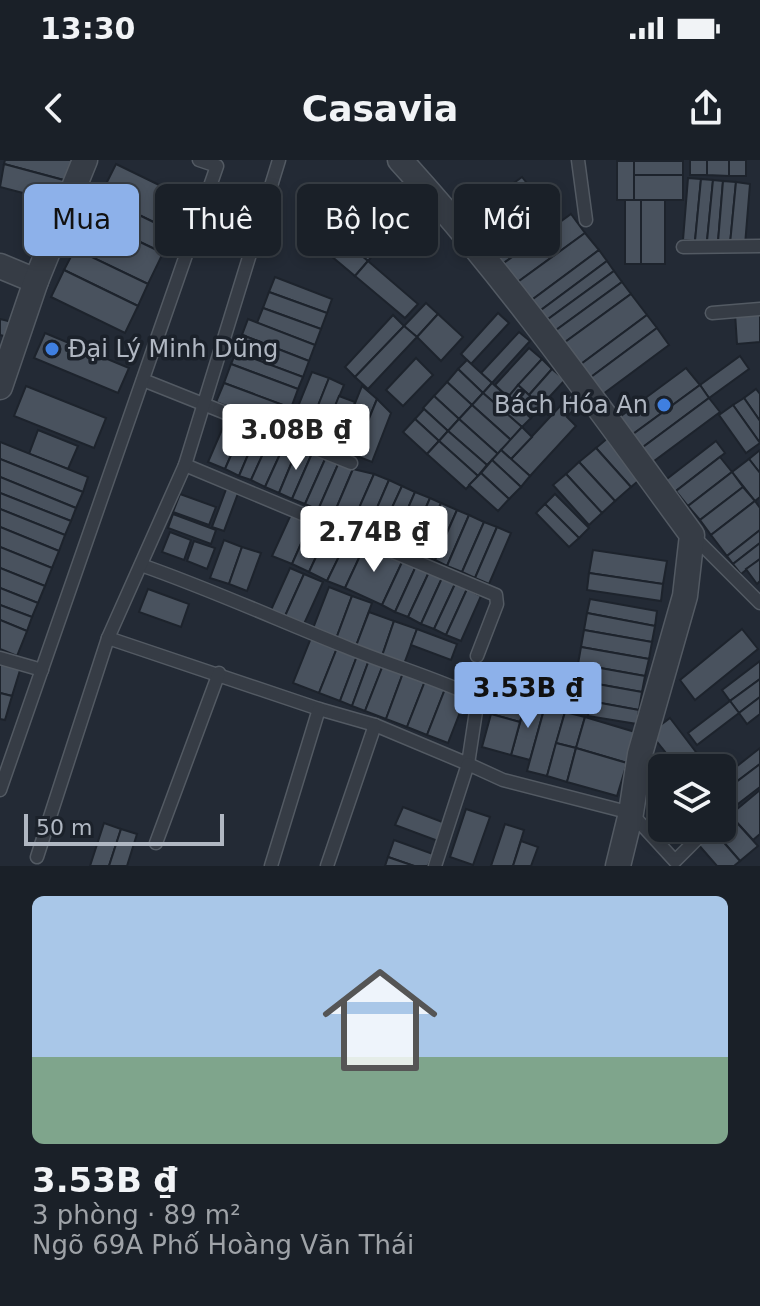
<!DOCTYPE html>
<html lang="vi">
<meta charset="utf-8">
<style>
:root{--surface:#1a2028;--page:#272d34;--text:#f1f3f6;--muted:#9fa3a8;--line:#383e45;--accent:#8db1ea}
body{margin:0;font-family:"DejaVu Sans",sans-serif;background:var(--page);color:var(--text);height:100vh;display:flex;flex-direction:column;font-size:30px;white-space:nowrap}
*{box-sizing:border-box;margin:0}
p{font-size:26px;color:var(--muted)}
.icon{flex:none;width:44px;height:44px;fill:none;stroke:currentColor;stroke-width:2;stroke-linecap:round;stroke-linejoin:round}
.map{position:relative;height:706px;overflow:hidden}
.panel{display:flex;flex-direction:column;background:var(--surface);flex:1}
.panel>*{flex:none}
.guide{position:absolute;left:24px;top:24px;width:712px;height:72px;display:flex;gap:16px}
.tools{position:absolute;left:648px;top:594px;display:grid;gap:16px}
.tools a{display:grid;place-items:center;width:88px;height:88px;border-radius:12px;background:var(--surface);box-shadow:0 4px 12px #0003,0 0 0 2px var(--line);font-size:40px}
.scale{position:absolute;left:24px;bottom:20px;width:200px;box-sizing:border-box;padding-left:8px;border:4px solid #b0b7c2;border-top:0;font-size:22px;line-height:28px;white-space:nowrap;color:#b0b7c2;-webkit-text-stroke:6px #1b212a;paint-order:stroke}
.price{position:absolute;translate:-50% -68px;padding:0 18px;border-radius:8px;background:#fff;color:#222;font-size:26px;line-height:52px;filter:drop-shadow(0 2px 4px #0008)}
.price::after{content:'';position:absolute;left:50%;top:48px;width:24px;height:18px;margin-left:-12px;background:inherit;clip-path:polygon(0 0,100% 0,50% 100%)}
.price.on{background:var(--accent);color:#111}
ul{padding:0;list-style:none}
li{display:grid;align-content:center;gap:16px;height:424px;padding:0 32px}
li span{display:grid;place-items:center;height:248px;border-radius:12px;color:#555}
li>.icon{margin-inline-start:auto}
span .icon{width:144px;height:144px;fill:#fffc;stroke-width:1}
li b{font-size:34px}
.chip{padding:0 28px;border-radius:12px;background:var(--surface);box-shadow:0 4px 12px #0003,0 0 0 2px var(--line);font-size:28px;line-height:72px}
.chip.on{background:var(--accent);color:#111}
.status{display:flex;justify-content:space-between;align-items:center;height:56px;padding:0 40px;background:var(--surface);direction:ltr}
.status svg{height:22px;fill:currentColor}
header{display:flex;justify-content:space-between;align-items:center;height:104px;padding:0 32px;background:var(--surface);font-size:36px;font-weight:600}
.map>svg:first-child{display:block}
.building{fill:#49525e;stroke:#1d232c;stroke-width:2}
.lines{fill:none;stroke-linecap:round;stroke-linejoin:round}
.lane-casing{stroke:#535a63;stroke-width:15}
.street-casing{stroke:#535a63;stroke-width:27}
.lane{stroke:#363c45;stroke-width:12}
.street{stroke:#363c45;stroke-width:24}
.shop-dot{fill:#3f7fe0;stroke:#1b212a;stroke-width:3}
.labels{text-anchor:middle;stroke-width:7;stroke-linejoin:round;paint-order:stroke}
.poi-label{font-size:24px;fill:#b0b7c2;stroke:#1b212a;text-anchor:start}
</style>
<div class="status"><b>13:30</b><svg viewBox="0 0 49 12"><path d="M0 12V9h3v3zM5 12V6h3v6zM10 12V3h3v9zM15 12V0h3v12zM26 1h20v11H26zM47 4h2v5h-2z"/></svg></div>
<header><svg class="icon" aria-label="back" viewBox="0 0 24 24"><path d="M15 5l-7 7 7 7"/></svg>Casavia<svg class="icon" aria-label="share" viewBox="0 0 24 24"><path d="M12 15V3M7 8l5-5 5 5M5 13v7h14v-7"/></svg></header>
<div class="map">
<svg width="760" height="706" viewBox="0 0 760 706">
<rect width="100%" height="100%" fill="#232a35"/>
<g class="building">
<polygon points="5,0 77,0 71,22 4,4"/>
<rect x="690" y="0" width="17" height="15"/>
<polygon points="707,0 729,0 729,16 707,15"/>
<rect x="729" y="0" width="17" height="16"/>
<rect x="617" y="1" width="17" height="39"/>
<rect x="634" y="1" width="49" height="14"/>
<polygon points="4,4 71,22 65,44 0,27"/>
<polygon points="116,4 190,40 174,72 100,36"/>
<rect x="634" y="15" width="49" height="25"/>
<polygon points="522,17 530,27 474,69 466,58"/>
<polygon points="688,18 701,19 695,81 683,80"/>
<polygon points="701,19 713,20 707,81 695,81"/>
<polygon points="713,20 723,21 718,82 707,81"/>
<polygon points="723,21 736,22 730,84 718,82"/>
<polygon points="736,22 750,24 745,85 730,84"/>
<polygon points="530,27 540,41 484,82 474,69"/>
<polygon points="100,36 174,72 163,93 90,58"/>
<rect x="625" y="40" width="16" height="64"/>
<rect x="641" y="40" width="24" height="64"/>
<polygon points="540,41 549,51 492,93 484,82"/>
<polygon points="549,51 558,64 501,105 492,93"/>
<polygon points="571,54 585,73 515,124 501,105"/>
<polygon points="343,56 380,87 368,101 331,70"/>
<polygon points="90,58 163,93 148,124 75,89"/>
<polygon points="331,70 368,101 355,116 318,85"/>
<polygon points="585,73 599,90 529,142 515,124"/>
<polygon points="75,89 148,124 138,146 64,110"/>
<polygon points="599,90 607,101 537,153 529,142"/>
<polygon points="368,101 418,144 405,158 355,116"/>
<polygon points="607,101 614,111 544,162 537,153"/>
<polygon points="64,110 138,146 125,173 51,137"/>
<polygon points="614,111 622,122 552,173 544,162"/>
<polygon points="275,117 332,139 327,153 269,132"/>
<polygon points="622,122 631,134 561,185 552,173"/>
<polygon points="269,132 327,153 321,169 263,148"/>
<polygon points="631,134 647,155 577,207 561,185"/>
<polygon points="426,143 438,154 417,177 404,166"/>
<polygon points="263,148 321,169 315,185 257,163"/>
<polygon points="760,151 760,182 737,184 735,153"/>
<polygon points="498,153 509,163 471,204 461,194"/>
<polygon points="438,154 463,177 441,201 417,177"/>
<polygon points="393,155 404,166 355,217 345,207"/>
<polygon points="647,155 657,168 587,220 577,207"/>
<polygon points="0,159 12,162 8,177 0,175"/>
<polygon points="248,159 315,185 309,201 242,175"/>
<polygon points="404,166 417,177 368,229 355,217"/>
<polygon points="657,168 669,185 599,237 587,220"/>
<polygon points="519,172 530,181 492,223 481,213"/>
<polygon points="45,173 129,208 118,233 34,198"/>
<polygon points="242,175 309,201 303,217 236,192"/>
<polygon points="529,188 542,199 508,237 495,225"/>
<polygon points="236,192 303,217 298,229 231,204"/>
<polygon points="740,196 749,209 709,238 700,225"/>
<polygon points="416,198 433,215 403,246 386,230"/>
<polygon points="542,199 552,209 529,235 518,225"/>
<polygon points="467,200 492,223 483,233 458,209"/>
<polygon points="231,204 298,229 291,248 224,223"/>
<polygon points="686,208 700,225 629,277 617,259"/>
<polygon points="458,209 483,233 472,245 447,222"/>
<polygon points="552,209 565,220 541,246 529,235"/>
<polygon points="312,212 329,218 306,276 289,269"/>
<polygon points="329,218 344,225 321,281 306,276"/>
<polygon points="447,222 472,245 459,259 434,236"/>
<polygon points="224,223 291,248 283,268 216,242"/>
<polygon points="492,223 531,258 522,267 483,233"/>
<polygon points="518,225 541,246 531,258 508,237"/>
<polygon points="700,225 709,238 639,290 629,277"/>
<polygon points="26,226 106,258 94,288 14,256"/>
<polygon points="362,226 377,239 354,295 337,288"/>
<polygon points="756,229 760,234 760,261 744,238"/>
<polygon points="575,230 584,238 567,257 576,266 530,316 511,299"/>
<polygon points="483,233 522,267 511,280 472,245"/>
<polygon points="339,236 355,242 337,288 321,281"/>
<polygon points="434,236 459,259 448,271 423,248"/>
<polygon points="709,238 720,252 650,304 639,290"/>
<polygon points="744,238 760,261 760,283 733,245"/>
<polygon points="377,239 391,253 372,302 354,295"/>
<polygon points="472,245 511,280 498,294 459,259"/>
<polygon points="733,245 760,283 746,293 719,255"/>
<polygon points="424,249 448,271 439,281 415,259"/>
<polygon points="227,258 245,263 225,309 208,302"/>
<polygon points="415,259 439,281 427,294 403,272"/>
<polygon points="459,259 498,294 487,305 448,271"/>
<polygon points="245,263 259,269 239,316 225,309"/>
<polygon points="522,267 532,277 511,299 501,290"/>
<polygon points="259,269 272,274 251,320 239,316"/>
<polygon points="38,270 78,286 68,309 29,294"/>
<polygon points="448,271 487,305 478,316 439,281"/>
<polygon points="272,274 286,281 265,327 251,320"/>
<polygon points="609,277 644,316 631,327 596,288"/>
<polygon points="286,281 299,285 279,333 265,327"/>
<polygon points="439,281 478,316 466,329 427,294"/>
<polygon points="716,281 725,293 672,334 663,322"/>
<polygon points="0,282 88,317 83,332 0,299"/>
<polygon points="299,285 313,291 292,339 279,333"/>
<polygon points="596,288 631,327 615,341 579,302"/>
<polygon points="501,290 530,316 521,327 492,300"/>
<polygon points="760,290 760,313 749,299"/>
<polygon points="313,291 326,297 305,344 292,339"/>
<polygon points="326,297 339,302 318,350 305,344"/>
<polygon points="720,297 732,312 688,346 676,331"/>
<polygon points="0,299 83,332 76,348 0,317"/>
<polygon points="749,299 760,313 760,337 755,341 732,312"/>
<polygon points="492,300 521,327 509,339 481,313"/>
<polygon points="339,302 353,309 333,356 318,350"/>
<polygon points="579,302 615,341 602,353 566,314"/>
<polygon points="353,309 374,314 352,364 333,356"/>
<polygon points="732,312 743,327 700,360 688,346"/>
<polygon points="481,313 509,339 498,351 469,325"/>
<polygon points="374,314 389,320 367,371 352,364"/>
<polygon points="566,314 602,353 589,365 553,325"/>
<polygon points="0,317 76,348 71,361 0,333"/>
<polygon points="389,320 402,326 379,376 367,371"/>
<polygon points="228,324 240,328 224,371 212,367"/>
<polygon points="402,326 415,332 393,383 379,376"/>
<polygon points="743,327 755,341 711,375 700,360"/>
<polygon points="415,332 430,338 408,389 393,383"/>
<polygon points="0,333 71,361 65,375 0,349"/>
<polygon points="180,334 216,347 209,365 173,352"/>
<polygon points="555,334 589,368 579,378 545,344"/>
<polygon points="430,338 441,343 419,394 408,389"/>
<polygon points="755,341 760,348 760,370 727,396 711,375"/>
<polygon points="441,343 457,350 435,400 419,394"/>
<polygon points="545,344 579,378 569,387 536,353"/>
<polygon points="0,349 65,375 59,391 0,367"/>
<polygon points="293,350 312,359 292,404 272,396"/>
<polygon points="457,350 469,355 447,406 435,400"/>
<polygon points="173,354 216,370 211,384 168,368"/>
<polygon points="469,355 484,362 462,412 447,406"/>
<polygon points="312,359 330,367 309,412 292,404"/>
<polygon points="484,362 497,367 475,418 462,412"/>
<polygon points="0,367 59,391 52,408 0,387"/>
<polygon points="330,367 349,376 327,421 309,412"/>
<polygon points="497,367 511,373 489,424 475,418"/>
<polygon points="760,370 760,383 733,404 727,396"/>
<polygon points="170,372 191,380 184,400 162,392"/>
<polygon points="349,376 366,383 345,428 327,421"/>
<polygon points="224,380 242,387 229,424 210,418"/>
<polygon points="194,381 215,388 207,409 187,401"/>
<polygon points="366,383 403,400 382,445 345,428"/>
<polygon points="760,383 760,399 741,414 733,404"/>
<polygon points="0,387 52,408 45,426 0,408"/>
<polygon points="242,387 261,393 247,431 229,424"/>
<polygon points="593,390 667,401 663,424 589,413"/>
<polygon points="760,399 760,421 757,424 746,409"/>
<polygon points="403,400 416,406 395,452 382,445"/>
<polygon points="416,406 429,412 408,457 395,452"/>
<polygon points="0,408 45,426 38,443 0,428"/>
<polygon points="290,408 304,414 285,456 271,450"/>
<polygon points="429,412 442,418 421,464 408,457"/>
<polygon points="589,413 663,424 661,441 587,430"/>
<polygon points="304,414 323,422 304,464 285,456"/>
<polygon points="442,418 455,424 434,469 421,464"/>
<polygon points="455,424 467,429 446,475 434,469"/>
<polygon points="329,427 352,436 336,479 312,471"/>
<polygon points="0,428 38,443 32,457 0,445"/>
<polygon points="148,429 189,444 181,467 139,452"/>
<polygon points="467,429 481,436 461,481 446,475"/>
<polygon points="352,436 372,443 356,486 336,479"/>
<polygon points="590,439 657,451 655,466 587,453"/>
<polygon points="0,445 32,457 27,471 0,460"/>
<polygon points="369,452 394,461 382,496 356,486"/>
<polygon points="587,453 655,466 652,482 584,470"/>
<polygon points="0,460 27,471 17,496 0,489"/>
<polygon points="394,461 417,469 404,504 382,496"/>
<polygon points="417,469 457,484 451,500 411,485"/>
<polygon points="742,469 758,489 695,540 680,520"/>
<polygon points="584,470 652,482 649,499 581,487"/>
<polygon points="311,478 337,488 319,533 293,523"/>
<polygon points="581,487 649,499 645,516 578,504"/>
<polygon points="337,488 357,496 340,541 319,533"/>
<polygon points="357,496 369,500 352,546 340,541"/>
<polygon points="369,500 383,505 365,551 352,546"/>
<polygon points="0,501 21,507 12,536 0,533"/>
<polygon points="760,501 760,519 730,541 722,530"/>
<polygon points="578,504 645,516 642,532 575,520"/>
<polygon points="383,505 403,513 386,559 365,551"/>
<polygon points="403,513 425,521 407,567 386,559"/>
<polygon points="760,519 760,537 739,553 730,541"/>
<polygon points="575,520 642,532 639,550 572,538"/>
<polygon points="425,521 445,529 427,575 407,567"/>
<polygon points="445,529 466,537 448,583 427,575"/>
<polygon points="498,532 526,541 520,562 491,554"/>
<polygon points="0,533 12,536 5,560 0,559"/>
<polygon points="760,537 760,554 747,564 739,553"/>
<polygon points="526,541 545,546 530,600 511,595"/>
<polygon points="590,541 639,550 637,564 588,556"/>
<polygon points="730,541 739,553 697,585 688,573"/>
<polygon points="545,546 565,552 547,616 527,611"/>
<polygon points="565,552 585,557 576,588 556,583"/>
<polygon points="491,554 520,562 511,595 482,587"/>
<polygon points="585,557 635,572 627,603 576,588"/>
<polygon points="670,558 702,600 691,608 678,608 650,573"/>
<polygon points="556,583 576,588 567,622 547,616"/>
<polygon points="576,588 627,603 617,636 567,622"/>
<polygon points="760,588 760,604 723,632 722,618"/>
<polygon points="760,604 760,627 734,647 723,632"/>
<polygon points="760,630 760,674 753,680 730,655"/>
<polygon points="403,647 445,663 438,681 395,665"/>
<polygon points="466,649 490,657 473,705 450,697"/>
<polygon points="730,655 758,686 740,701 713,670 722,668 722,662"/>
<polygon points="104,663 121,669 109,706 90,706"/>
<polygon points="505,664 524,670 513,706 491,706"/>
<polygon points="121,669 137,674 127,706 109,706"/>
<polygon points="713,670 740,701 734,706 717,706 697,683"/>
<polygon points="394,680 433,694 428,706 414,706 388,697"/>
<polygon points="521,681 538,687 531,706 513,706"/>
<polygon points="388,697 414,706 385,706"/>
</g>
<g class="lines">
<g class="lane-casing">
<g id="lane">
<polyline points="578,0 586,60"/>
<polyline points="683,87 760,86"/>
<polyline points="712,153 760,149"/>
<polyline points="143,220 351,303"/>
<polyline points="185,305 496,435 497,444 477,496"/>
<polyline points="692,375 760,443"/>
<path d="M108,478L319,549L375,565L468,604L478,538C435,518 390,505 346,487C278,460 210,429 141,405"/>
<polyline points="0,498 42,510"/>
<polyline points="0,630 217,6 199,0"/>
<polyline points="156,683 219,513"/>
<polyline points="37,697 108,478 185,305 279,0"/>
<polyline points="271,706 319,549"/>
<polyline points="327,706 375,565"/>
<polyline points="435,706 468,604 503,620 631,653 675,701 697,679"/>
</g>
</g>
<g class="street-casing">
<g id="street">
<path d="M400,0C507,117 599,248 692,375L685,436L640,594L631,653L618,706"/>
<polyline points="0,106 36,121"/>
<polyline points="0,227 36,121 85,0"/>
</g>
</g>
<use href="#lane" class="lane"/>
<use href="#street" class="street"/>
</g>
<g class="shop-dot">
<circle cx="52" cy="189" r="8"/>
<circle cx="664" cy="245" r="8"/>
</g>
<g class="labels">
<g class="poi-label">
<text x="68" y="197">Đại Lý Minh Dũng</text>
<text x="648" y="253" text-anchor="end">Bách Hóa An</text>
</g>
</g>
</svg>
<div class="tools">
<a><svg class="icon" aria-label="layers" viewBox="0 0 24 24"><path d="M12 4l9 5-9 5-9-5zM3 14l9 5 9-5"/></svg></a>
</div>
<div class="scale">50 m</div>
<b class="price" style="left:296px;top:312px">3.08B ₫</b>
<b class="price" style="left:374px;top:414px">2.74B ₫</b>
<b class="price on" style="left:528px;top:570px">3.53B ₫</b>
<div class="guide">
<a class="chip on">Mua</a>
<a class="chip">Thuê</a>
<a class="chip">Bộ lọc</a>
<a class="chip">Mới</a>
</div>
</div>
<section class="panel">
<ul>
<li><span style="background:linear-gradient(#a9c7e8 65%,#7fa58c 0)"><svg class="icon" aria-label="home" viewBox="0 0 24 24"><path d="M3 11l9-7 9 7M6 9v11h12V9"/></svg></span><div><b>3.53B ₫</b><p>3 phòng · 89 m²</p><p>Ngõ 69A Phố Hoàng Văn Thái</p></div></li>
</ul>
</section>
